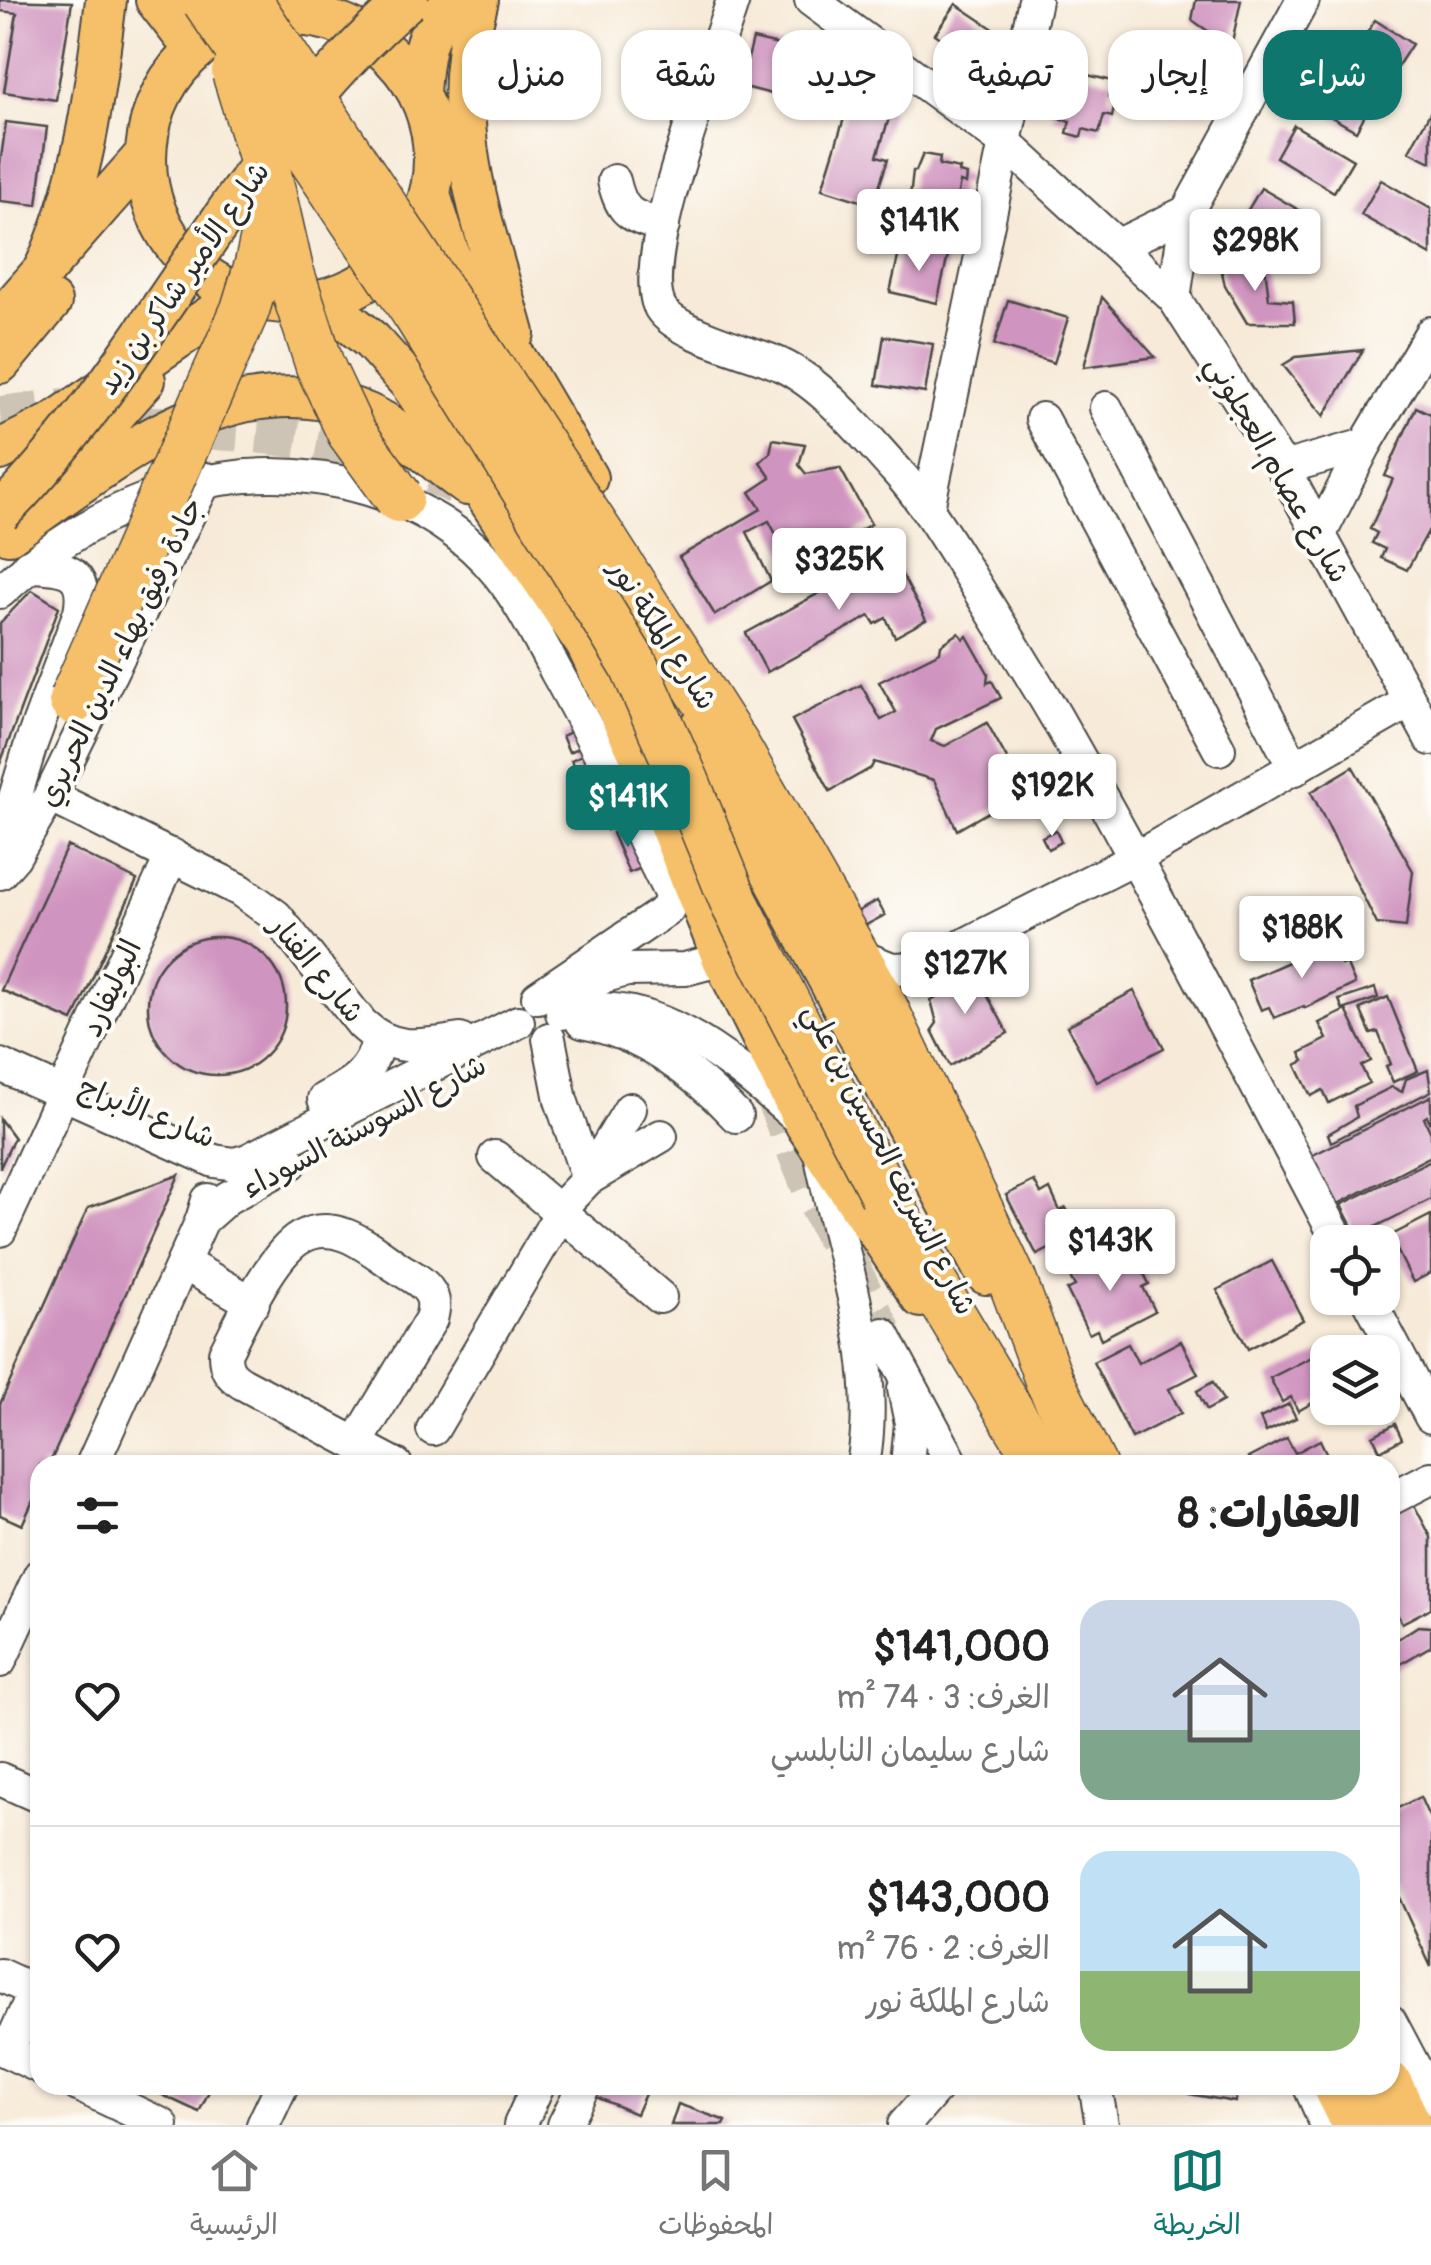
<!DOCTYPE html>
<html lang="ar">
<meta charset="utf-8">
<style>
:root{--surface:#fff;--page:#f6f6f6;--text:#222;--muted:#767676;--line:#e0e0e0;--accent:#0f766e}
body{margin:0;font-family:Pangolin,"Playpen Sans Arabic",sans-serif;background:var(--page);color:var(--text);direction:rtl;height:100vh;display:flex;flex-direction:column;font-size:38px;white-space:nowrap}
*{box-sizing:border-box;margin:0}
p{font-size:32px;color:var(--muted)}
.icon{flex:none;width:55px;height:55px;fill:none;stroke:currentColor;stroke-width:2;stroke-linecap:round;stroke-linejoin:round}
.map{position:relative;flex:1;overflow:hidden;direction:ltr}
.side{position:absolute;left:30px;top:1455px;width:1370px;height:640px;display:flex;flex-direction:column;background:var(--surface);border-radius:30px;box-shadow:0 2px 8px #0004;direction:rtl}
.side>*{flex:none}
.guide{position:absolute;left:30px;top:30px;width:1372px;height:90px;direction:rtl;display:flex;gap:20px}
.fabs{position:absolute;left:1310px;top:1225px;display:grid;gap:20px}
.fabs a{display:grid;place-items:center;width:90px;height:90px;border-radius:20px;background:var(--surface);box-shadow:0 2px 8px #0004;font-size:50px}
.price{position:absolute;translate:-50% -85px;padding:0 22px;border-radius:10px;background:#fff;color:#222;font-size:32px;line-height:65px;filter:drop-shadow(0 2px 5px #0008)}
.price::after{content:'';position:absolute;left:50%;top:60px;width:30px;height:22px;margin-left:-15px;background:inherit;clip-path:polygon(0 0,100% 0,50% 100%)}
.price.selected{background:var(--accent);color:#fff}
ul{padding:0;list-style:none}
li{display:flex;align-items:center;gap:30px;height:250px;padding:0 40px}
li+li{border-top:2px solid var(--line)}
li span{display:grid;place-items:center;flex:none;width:280px;height:200px;border-radius:30px;color:#555}
li>.icon{margin-inline-start:auto}
span .icon{width:120px;height:120px;fill:#fffc;stroke-width:1}
li b{font-size:42px}
h2{display:flex;justify-content:space-between;align-items:center;height:120px;padding:0 40px;font-size:42px}
.tag{padding:0 35px;border-radius:30px;background:var(--surface);box-shadow:0 2px 8px #0004;font-size:35px;line-height:90px}
.tag.selected{background:var(--accent);color:#fff}
.dock{display:flex;justify-content:space-around;align-items:center;height:140px;border-top:2px solid var(--line);background:var(--surface);font-size:28px;color:var(--muted)}
.dock a{display:grid;justify-items:center;gap:5px}
.dock .selected{color:var(--accent)}
.map>svg:first-child{display:block}
.building{fill:#d094c0}
.lines{fill:none;stroke-linecap:round;stroke-linejoin:round}
.major-tunnel{stroke:#cec4b5;stroke-width:40;stroke-dasharray:40 20;stroke-linecap:butt}
.minor-casing{stroke:#4a4845;stroke-width:36}
.major-casing{stroke:#4a4845;stroke-width:44}
.highway-casing{stroke:#4a4845;stroke-width:51}
.minor{stroke:#fff;stroke-width:32}
.major{stroke:#f6c06b;stroke-width:40}
.highway{stroke:#f6c06b;stroke-width:48}
.major-bridge-casing{stroke:#4a4845;stroke-width:44;stroke-linecap:butt}
.highway-bridge-casing{stroke:#4a4845;stroke-width:51;stroke-linecap:butt}
.major-bridge{stroke:#f6c06b;stroke-width:40}
.highway-bridge{stroke:#f6c06b;stroke-width:48}
.labels{text-anchor:middle;stroke-width:8;stroke-linejoin:round;paint-order:stroke}
.street-label{font-size:30px;fill:#2b2b2b;stroke:#fdfcf7}
</style>
<div class="map">
<svg width="1431" height="2125" viewBox="0 0 1431 2125">
<rect width="100%" height="100%" fill="#fdfcf7"/>
<filter id="ink" filterUnits="userSpaceOnUse"><feTurbulence type="fractalNoise" baseFrequency=".01" numOctaves="2"/><feDisplacementMap in="SourceGraphic" scale="20" xChannelSelector="R" yChannelSelector="G"/><feConvolveMatrix kernelMatrix="1 2 1 2 8 2 1 2 1" color-interpolation-filters="sRGB"/></filter>
<filter id="wash" filterUnits="userSpaceOnUse"><feTurbulence type="fractalNoise" baseFrequency=".0048" numOctaves="4" result="noise"/><feDisplacementMap in="SourceGraphic" scale="40" xChannelSelector="R" yChannelSelector="G"/><feGaussianBlur stdDeviation="2.25" result="paint"/><feColorMatrix in="noise" values="0 0 0 0 0 0 0 0 0 0 0 0 0 0 0 0 0 1.4 0 .05"/><feComposite in="paint" operator="in"/></filter>
<g filter="url(#wash)">
<rect width="100%" height="100%" fill="#f7ead8"/>
<g id="blocks">
<g class="building">
<polygon points="0,0 72,2 56,100 4,92 17,13 0,11"/>
<polygon points="1196,0 1241,0 1231,47 1192,20"/>
<polygon points="956,4 998,32 977,63 935,34"/>
<polygon points="1375,20 1412,44 1392,75 1355,52"/>
<polygon points="753,39 803,51 791,99 741,86"/>
<polygon points="1055,67 1112,81 1108,97 1116,99 1112,117 1104,115 1099,133 1083,129 1081,137 1067,133 1070,121 1053,117 1058,97 1048,94"/>
<polygon points="1325,71 1374,99 1356,131 1307,103"/>
<polygon points="850,99 891,112 877,156 888,159 873,205 822,189"/>
<polygon points="1431,111 1431,162 1409,151"/>
<polygon points="6,122 47,127 37,205 0,201 0,165"/>
<polygon points="1294,125 1353,160 1334,192 1276,157"/>
<polygon points="923,154 940,157 939,165 960,169 959,173 967,175 966,184 960,182 952,224 908,215 913,171 916,171"/>
<polygon points="1381,180 1431,209 1431,255 1361,215"/>
<polygon points="1261,188 1316,220 1298,251 1243,218"/>
<polygon points="901,244 948,255 937,303 890,292"/>
<polygon points="1219,258 1265,267 1269,299 1293,301 1295,323 1247,323 1225,286"/>
<polygon points="1102,297 1155,357 1084,367"/>
<polygon points="1008,300 1068,318 1054,363 994,345"/>
<polygon points="884,336 933,344 925,393 876,385"/>
<polygon points="1363,350 1324,416 1283,365 1296,357"/>
<polygon points="1416,407 1431,414 1431,526 1407,570 1381,558 1385,549 1372,543 1377,533 1370,529 1393,479 1385,476"/>
<polygon points="773,439 805,444 799,465 806,474 840,468 871,524 794,568 769,521 747,532 771,581 715,615 679,557 761,509 750,492 771,478 760,462 770,453"/>
<polygon points="891,554 926,620 895,637 886,618 875,624 870,616 767,672 746,633"/>
<polygon points="32,590 59,607 0,764 0,623"/>
<polygon points="959,633 964,639 967,636 988,673 987,683 992,681 1001,698 936,729 931,741 945,746 987,723 1025,791 957,830 934,780 874,762 871,768 830,791 792,720 861,685 881,720 896,712 879,682 940,652 941,645"/>
<polygon points="575,730 582,746 569,752 562,736"/>
<polygon points="586,753 599,782 584,789 571,760"/>
<polygon points="1353,767 1413,871 1406,927 1377,924 1311,792"/>
<polygon points="605,787 623,822 607,830 589,794"/>
<polygon points="628,827 644,867 629,873 612,833"/>
<polygon points="1056,830 1061,842 1048,849 1042,837"/>
<polygon points="67,846 137,880 73,1021 1,990"/>
<polygon points="877,901 885,915 862,927 855,913"/>
<circle cx="217" cy="1006" r="69"/>
<polygon points="1330,938 1341,965 1346,963 1355,984 1305,1008 1304,1006 1274,1018 1269,1007 1261,1010 1248,980 1309,953 1307,948"/>
<polygon points="970,964 1008,1033 950,1066 932,1030 937,1023 931,1000 940,995 938,989 951,981 949,974"/>
<polygon points="1375,988 1378,998 1343,1010 1339,1000"/>
<polygon points="1134,991 1164,1048 1097,1082 1067,1026"/>
<polygon points="1388,997 1418,1071 1393,1082 1386,1066 1391,1064 1378,1032 1371,1034 1360,1009"/>
<polygon points="1346,1010 1371,1061 1361,1066 1369,1083 1329,1103 1323,1090 1311,1096 1296,1065 1304,1061 1300,1053 1327,1039 1319,1023"/>
<polygon points="1428,1070 1431,1091 1331,1142 1328,1134 1357,1117 1354,1106 1392,1087 1402,1092 1406,1079"/>
<polygon points="1431,1096 1431,1124 1427,1116 1424,1118 1431,1133 1431,1156 1334,1206 1311,1156"/>
<polygon points="0,1119 14,1138 0,1168"/>
<polygon points="1431,1160 1431,1199 1357,1236 1341,1205"/>
<polygon points="179,1175 49,1465 40,1465 40,1485 22,1525 0,1515 0,1404 88,1208"/>
<polygon points="1034,1181 1041,1194 1050,1189 1060,1211 1066,1208 1079,1234 1037,1255 1006,1195"/>
<polygon points="1431,1215 1431,1273 1413,1282 1390,1236"/>
<polygon points="1123,1247 1132,1266 1139,1263 1149,1284 1143,1287 1155,1311 1101,1339 1097,1330 1089,1334 1067,1290 1075,1286 1069,1275"/>
<polygon points="1272,1261 1303,1320 1248,1349 1217,1290"/>
<polygon points="1181,1341 1198,1374 1169,1389 1181,1413 1132,1438 1093,1362 1128,1344 1138,1363"/>
<polygon points="1330,1348 1328,1409 1322,1412 1316,1401 1298,1411 1291,1397 1282,1402 1270,1378"/>
<polygon points="1213,1382 1223,1401 1207,1410 1197,1391"/>
<polygon points="1289,1404 1296,1418 1266,1432 1260,1418"/>
<polygon points="1395,1424 1402,1439 1380,1451 1373,1436"/>
<polygon points="1287,1438 1295,1453 1320,1440 1330,1461 1321,1465 1251,1465 1248,1458"/>
<polygon points="1412,1501 1431,1537 1431,1608 1402,1623 1390,1601 1390,1512"/>
<polygon points="1418,1626 1431,1627 1431,1646 1390,1670 1390,1644"/>
<polygon points="1420,1797 1431,1821 1431,1967 1390,1878 1390,1812"/>
<polygon points="141,2085 212,2085 199,2112"/>
<polygon points="598,2085 649,2085 636,2114 594,2096"/>
<polygon points="1190,2085 1238,2085 1235,2102 1189,2094"/>
<polygon points="678,2104 726,2121 724,2125 671,2125"/>
</g>
</g>
</g>
<g filter="url(#ink)">
<use href="#blocks" fill-opacity="0" stroke="#4a4845" stroke-width="2.5"/>
<g class="lines">
<g class="major-tunnel">
<polyline points="0,416 89,405"/>
<path d="M78,428C124,423 171,426 217,430C303,436 378,447 456,485"/>
<polyline points="645,651 696,732"/>
<polyline points="773,1093 818,1203 883,1334"/>
</g>
<g class="minor-casing">
<g id="minor">
<path d="M733,0C715,59 637,255 659,305C670,332 745,350 772,361C821,380 861,432 896,470C927,504 949,543 973,581C1001,626 1029,671 1056,717C1155,890 1246,1066 1339,1242"/>
<polyline points="811,0 1007,144 1174,298 1283,468 1431,739"/>
<path d="M614,181C622,215 631,216 663,226"/>
<polyline points="1119,245 1187,212"/>
<polyline points="1174,298 1187,212 1303,0"/>
<polyline points="1106,408 1295,769"/>
<polyline points="1042,419 1219,749"/>
<polyline points="1283,468 1365,445"/>
<polyline points="928,508 1035,0"/>
<polyline points="1319,536 1365,445 1431,333"/>
<path d="M0,592C100,499 233,449 368,489C418,504 467,534 499,575C522,604 539,640 557,673C598,746 634,821 671,895L668,909L538,997"/>
<path d="M50,796L240,890L276,916L362,1024C393,1053 421,1046 460,1040"/>
<path d="M3,858L7,824L31,744L80,612C88,569 64,567 28,566"/>
<polyline points="0,873 14,857 50,796 206,479"/>
<polyline points="852,953 892,969 919,968 1136,858 1409,702"/>
<polyline points="579,991 605,976 627,970 685,969 723,959"/>
<path d="M562,1013C656,991 733,1063 799,1119"/>
<path d="M582,1022C642,1033 696,1073 736,1116"/>
<polyline points="549,1039 561,1100 588,1179"/>
<polyline points="0,1065 214,1161 235,1164 248,1160 518,1022"/>
<path d="M324,1099C352,1084 373,1072 378,1039"/>
<path d="M820,1152C840,1254 882,1360 863,1465"/>
<polyline points="495,1157 660,1297"/>
<polyline points="590,1175 630,1109"/>
<polyline points="202,1220 227,1198 291,1163"/>
<polyline points="0,1230 172,855"/>
<polyline points="183,1263 253,1303"/>
<polyline points="1368,1298 1431,1417"/>
<polyline points="883,1334 953,1465"/>
<polyline points="904,1389 911,1423 907,1465"/>
<polyline points="433,1429 569,1199 588,1179 661,1136"/>
<path d="M356,1444L431,1319C434,1308 435,1299 428,1290C421,1280 407,1274 397,1267C369,1248 335,1217 300,1238C271,1255 241,1322 225,1353C225,1368 229,1375 242,1383L396,1465"/>
<polyline points="92,1465 202,1220 208,1200"/>
<polyline points="1390,1499 1431,1478"/>
<polyline points="0,1661 40,1575"/>
<polyline points="0,1779 40,1797"/>
<polyline points="0,1975 35,1991"/>
<polyline points="1390,2021 1431,2099"/>
<polyline points="0,2048 40,2067"/>
<polyline points="8,2051 40,1979"/>
<polyline points="78,2085 162,2125"/>
<polyline points="1095,2085 1102,2125"/>
<polyline points="1309,2085 1327,2125"/>
<polyline points="263,2125 282,2085"/>
<polyline points="520,2125 538,2085"/>
<polyline points="564,2125 584,2085"/>
<polyline points="904,2125 939,2085"/>
</g>
</g>
<g class="major-casing">
<g id="major">
<polyline points="156,0 195,50"/>
<path d="M478,0C443,126 481,213 514,333"/>
<circle cx="290" cy="159" r="144"/>
<path d="M419,93C422,51 424,28 456,0"/>
<polyline points="430,195 450,257 524,371 587,478"/>
<path d="M43,272C83,188 95,92 106,0"/>
<polyline points="324,301 372,341 410,383 586,644 650,776 723,959 806,1125 921,1297"/>
<polyline points="0,320 145,155"/>
<polyline points="0,363 51,302"/>
<polyline points="0,450 52,424 240,296"/>
<polyline points="54,483 145,380"/>
<path d="M9,534C110,463 236,355 368,414C406,431 434,462 467,485"/>
<polyline points="696,732 986,1274"/>
</g>
</g>
<g class="highway-casing">
<g id="highway">
<polyline points="605,543 734,744 877,994 1012,1280 1049,1380 1092,1465"/>
<polyline points="884,1194 933,1284 1042,1465"/>
<polyline points="1337,2085 1357,2125"/>
<polyline points="1388,2085 1407,2125"/>
</g>
</g>
<use href="#minor" class="minor"/>
<use href="#major" class="major"/>
<use href="#highway" class="highway"/>
<g class="major-bridge-casing">
<path id="major-bridge" d="M0,513C155,357 240,144 408,0"/>
</g>
<g class="highway-bridge-casing">
<g id="highway-bridge">
<polyline points="206,0 417,314 633,664 685,781 735,904 884,1194"/>
<polyline points="247,0 605,543"/>
<polyline points="236,72 266,169 289,270 320,366 351,432 399,498"/>
<polyline points="73,700 245,310 259,264 272,205"/>
</g>
</g>
<use href="#major-bridge" class="major-bridge"/>
<use href="#highway-bridge" class="highway-bridge"/>
</g>
</g>
<g class="labels">
<g class="street-label">
<text transform="translate(183 278) rotate(-55)" y="10">شارع الأمير شاكر بن زيد</text>
<text transform="translate(1278 469) rotate(60)" y="10">شارع عصام العجلوني</text>
<text transform="translate(663 634) rotate(57)" y="10">شارع الملكة نور</text>
<text transform="translate(120 652) rotate(-64)" y="10">جادة رفيق بهاء الدين الحريري</text>
<text transform="translate(317 969) rotate(50)" y="10">شارع الفنار</text>
<text transform="translate(111 988) rotate(-65)" y="10">البوليفارد</text>
<text transform="translate(147 1112) rotate(22)" y="10">شارع الأبراج</text>
<text transform="translate(364 1126) rotate(-28)" y="10">شارع السوسنة السوداء</text>
<text transform="translate(890 1159) rotate(63)" y="10">شارع الشريف الحسين بن علي</text>
</g>
</g>
</svg>
<div class="fabs">
<a><svg class="icon" aria-label="locate" viewBox="0 0 24 24"><circle cx="12" cy="12" r="6"/><path d="M12 2v4M12 18v4M2 12h4M18 12h4"/></svg></a>
<a><svg class="icon" aria-label="layers" viewBox="0 0 24 24"><path d="M12 4l9 5-9 5-9-5zM3 14l9 5 9-5"/></svg></a>
</div>
<b class="price" style="left:919px;top:274px">$141K</b>
<b class="price" style="left:1255px;top:294px">$298K</b>
<b class="price" style="left:839px;top:613px">$325K</b>
<b class="price" style="left:1052px;top:839px">$192K</b>
<b class="price selected" style="left:628px;top:850px">$141K</b>
<b class="price" style="left:1302px;top:981px">$188K</b>
<b class="price" style="left:965px;top:1017px">$127K</b>
<b class="price" style="left:1110px;top:1294px">$143K</b>
<div class="guide">
<a class="tag selected">شراء</a>
<a class="tag">إيجار</a>
<a class="tag">تصفية</a>
<a class="tag">جديد</a>
<a class="tag">شقة</a>
<a class="tag">منزل</a>
</div>
<section class="side">
<h2>العقارات: 8<svg class="icon" aria-label="filters" viewBox="0 0 24 24"><path d="M4 7h16M4 17h16"/><circle cx="9" cy="7" r="2"/><circle cx="15" cy="17" r="2"/></svg></h2>
<ul>
<li><span style="background:linear-gradient(#c9d6e8 65%,#7fa58c 0)"><svg class="icon" aria-label="home" viewBox="0 0 24 24"><path d="M3 11l9-7 9 7M6 9v11h12V9"/></svg></span><div><b>$141,000</b><p>الغرف: 3 · 74 m²</p><p>شارع سليمان النابلسي</p></div><svg class="icon" aria-label="heart" viewBox="0 0 24 24"><path d="M12 20l-8-8c-3-5 5-10 8-4 3-6 11-1 8 4z"/></svg></li>
<li><span style="background:linear-gradient(#bfe0f5 60%,#8fb573 0)"><svg class="icon" aria-label="home" viewBox="0 0 24 24"><path d="M3 11l9-7 9 7M6 9v11h12V9"/></svg></span><div><b>$143,000</b><p>الغرف: 2 · 76 m²</p><p>شارع الملكة نور</p></div><svg class="icon" aria-label="heart" viewBox="0 0 24 24"><path d="M12 20l-8-8c-3-5 5-10 8-4 3-6 11-1 8 4z"/></svg></li>
</ul>
</section>
</div>
<nav class="dock">
<a class="selected"><svg class="icon" aria-label="map" viewBox="0 0 24 24"><path d="M3 6l6-2 6 2 6-2v14l-6 2-6-2-6 2zM9 4v14M15 6v14"/></svg>الخريطة</a>
<a><svg class="icon" aria-label="saved" viewBox="0 0 24 24"><path d="M7 4h10v16l-5-4-5 4z"/></svg>المحفوظات</a>
<a><svg class="icon" aria-label="home" viewBox="0 0 24 24"><path d="M3 11l9-7 9 7M6 9v11h12V9"/></svg>الرئيسية</a>
</nav>
